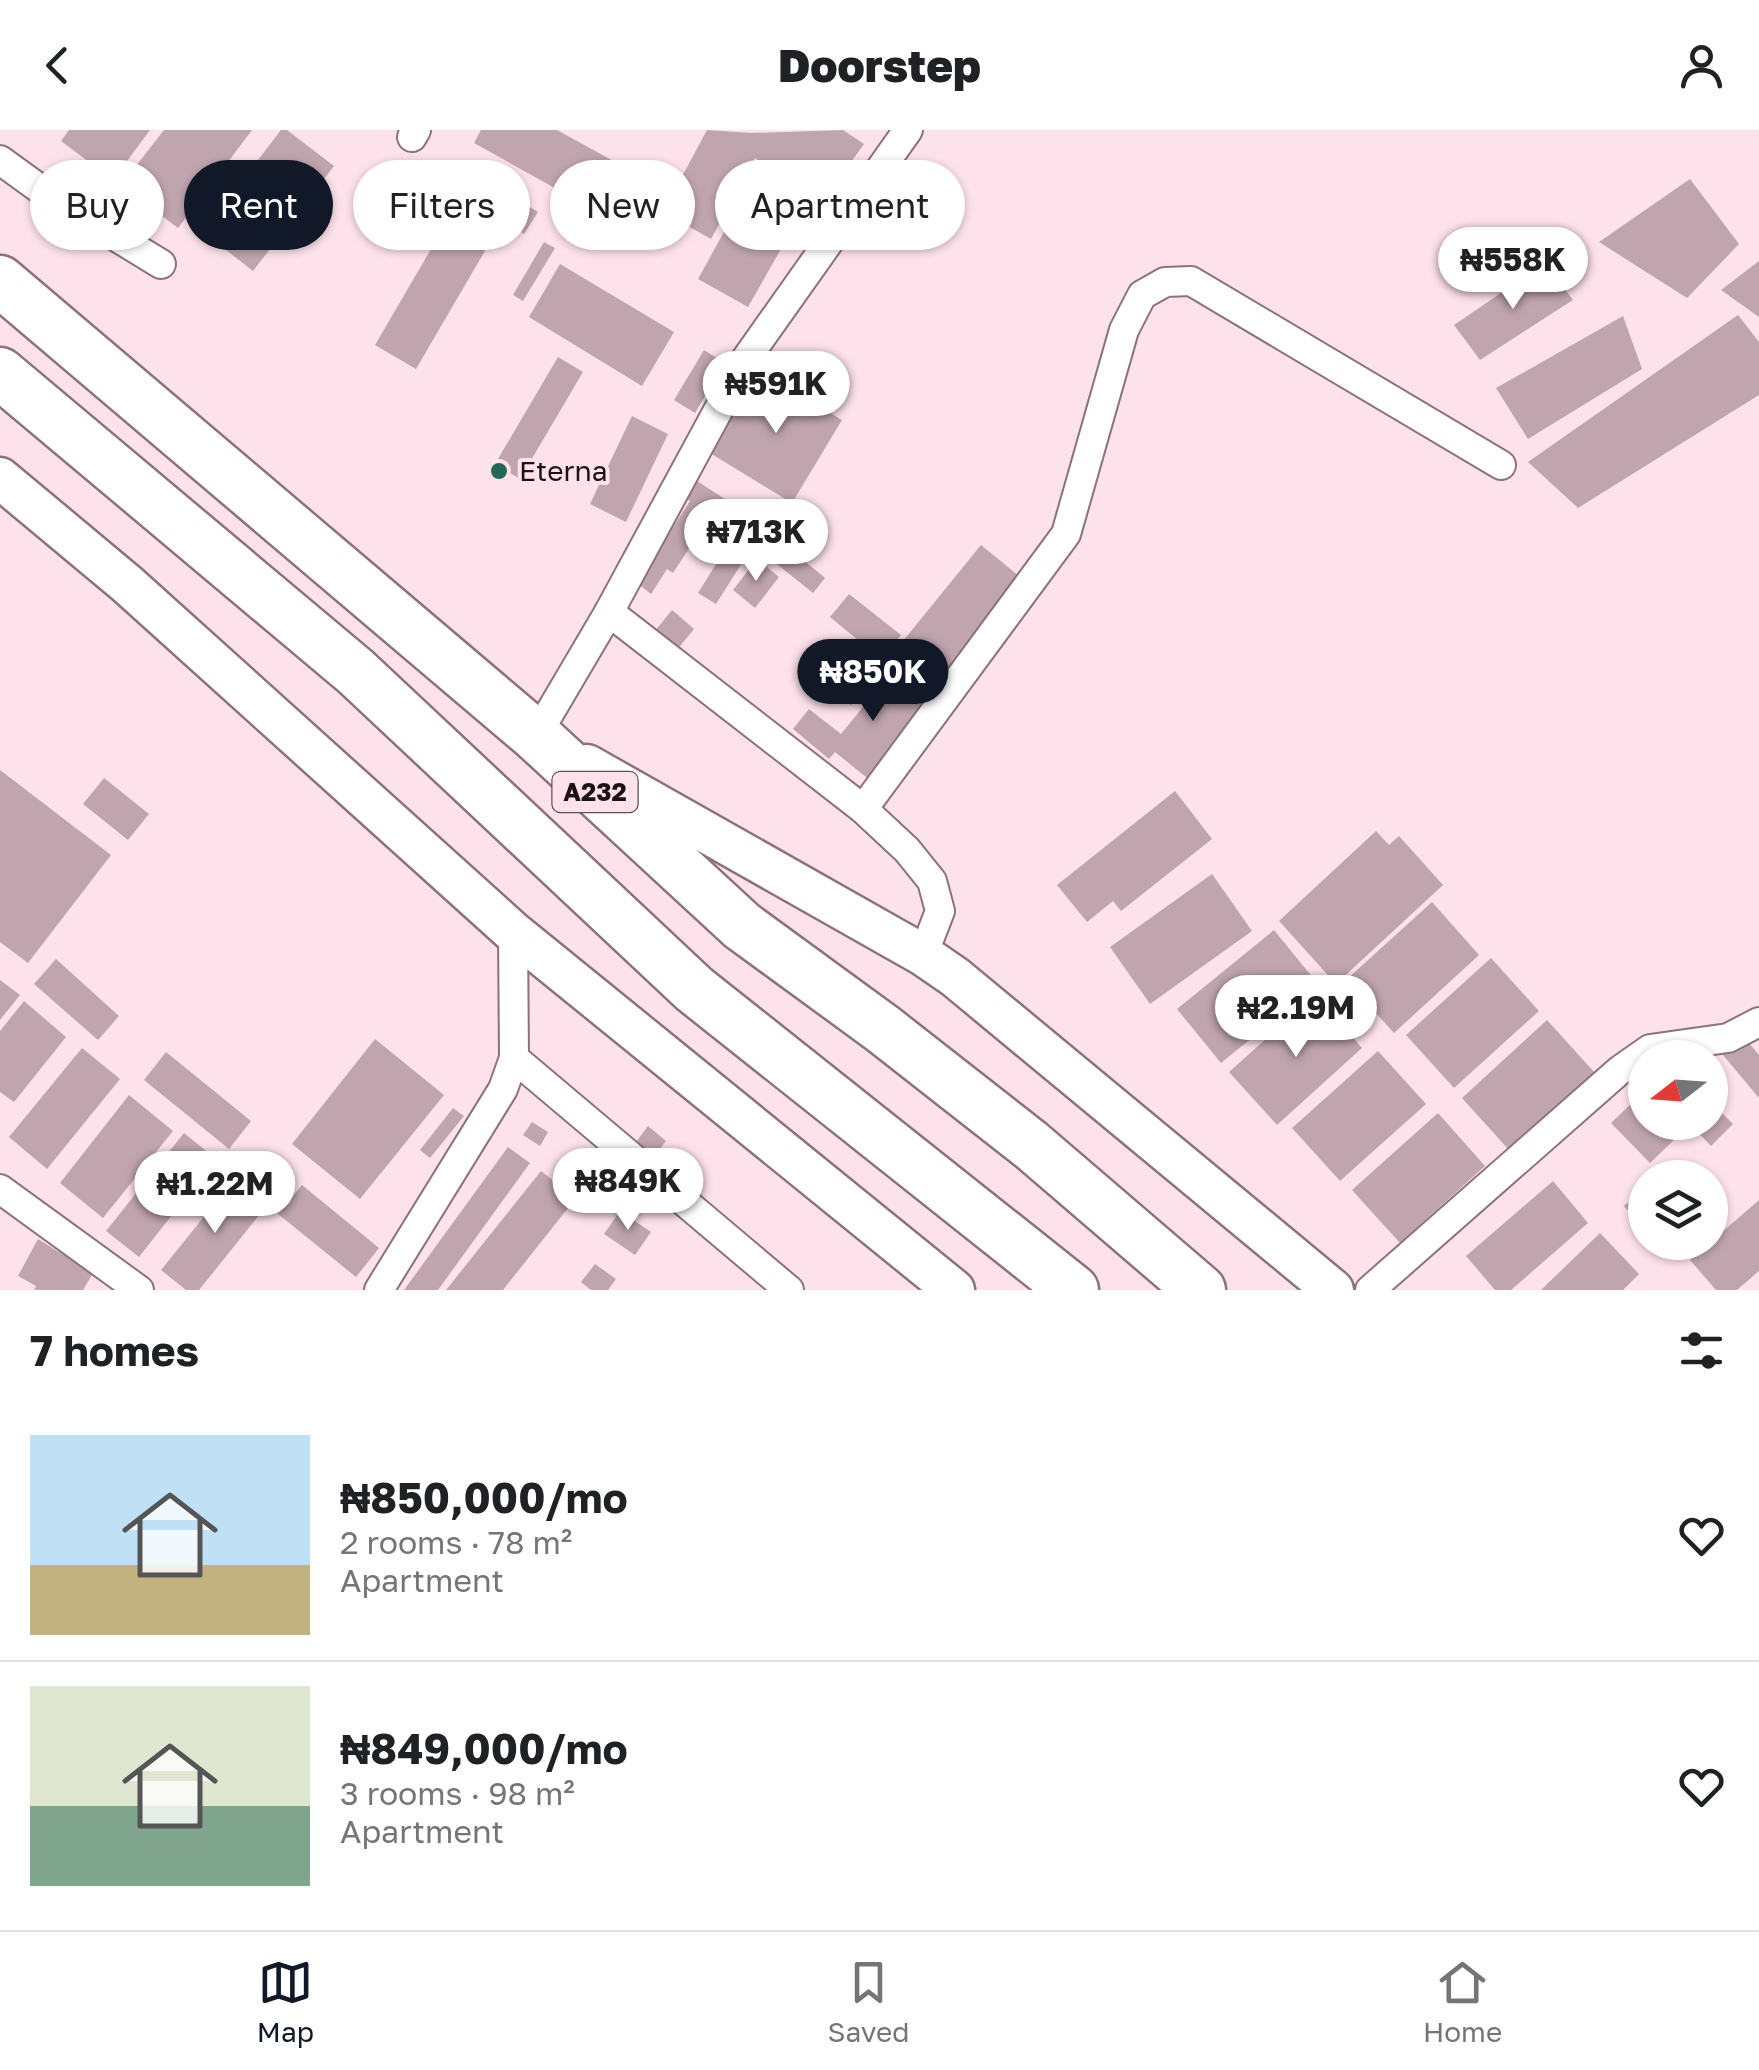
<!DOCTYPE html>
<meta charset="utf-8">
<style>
:root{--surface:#fff;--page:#f2f2f2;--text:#202124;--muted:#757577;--line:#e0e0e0;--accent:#111827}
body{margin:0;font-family:"Golos Text",sans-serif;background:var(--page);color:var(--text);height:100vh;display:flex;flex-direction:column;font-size:38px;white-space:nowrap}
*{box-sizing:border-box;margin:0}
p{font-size:32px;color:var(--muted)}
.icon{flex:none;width:55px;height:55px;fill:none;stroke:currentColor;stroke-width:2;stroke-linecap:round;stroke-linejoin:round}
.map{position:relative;height:1160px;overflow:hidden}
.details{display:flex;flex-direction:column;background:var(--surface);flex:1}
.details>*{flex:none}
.top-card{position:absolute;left:30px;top:30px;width:1000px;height:90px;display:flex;gap:20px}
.needle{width:65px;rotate:253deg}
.fabs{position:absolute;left:1628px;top:910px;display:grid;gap:20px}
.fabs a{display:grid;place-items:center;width:100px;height:100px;border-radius:50%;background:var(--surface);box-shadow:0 2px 8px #0004;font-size:50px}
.price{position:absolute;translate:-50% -85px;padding:0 22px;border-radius:35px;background:#fff;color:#222;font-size:32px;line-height:65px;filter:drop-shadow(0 2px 5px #0008)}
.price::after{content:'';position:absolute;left:50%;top:60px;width:30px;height:22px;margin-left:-15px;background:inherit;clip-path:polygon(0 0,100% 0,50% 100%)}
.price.on{background:var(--accent);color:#fff}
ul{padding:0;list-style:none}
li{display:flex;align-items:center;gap:30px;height:250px;padding:0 30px}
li+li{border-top:2px solid var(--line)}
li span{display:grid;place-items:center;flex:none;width:280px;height:200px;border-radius:0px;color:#555}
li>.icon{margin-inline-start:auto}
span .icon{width:120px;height:120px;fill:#fffc;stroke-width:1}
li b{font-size:42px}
h2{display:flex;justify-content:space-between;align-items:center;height:120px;padding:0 30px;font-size:42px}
.pill{padding:0 35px;border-radius:45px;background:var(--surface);box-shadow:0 2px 8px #0004;font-size:35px;line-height:90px}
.pill.on{background:var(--accent);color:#fff}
header{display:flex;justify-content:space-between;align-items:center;height:130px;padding:0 30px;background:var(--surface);font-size:45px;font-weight:800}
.menu{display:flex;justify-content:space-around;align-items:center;height:140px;border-top:2px solid var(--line);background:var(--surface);font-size:28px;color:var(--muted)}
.menu a{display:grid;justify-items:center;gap:5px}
.menu .on{color:var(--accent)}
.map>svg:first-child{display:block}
.building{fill:#c0a5ae}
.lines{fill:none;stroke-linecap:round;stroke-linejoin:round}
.street-casing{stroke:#8b727b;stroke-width:32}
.secondary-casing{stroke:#8b727b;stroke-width:45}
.highway-casing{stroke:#8b727b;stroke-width:55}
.street{stroke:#fff;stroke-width:28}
.secondary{stroke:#fff;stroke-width:40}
.highway{stroke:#fff;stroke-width:50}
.poi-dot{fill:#236758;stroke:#fee2eb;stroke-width:4}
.labels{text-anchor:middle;stroke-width:8;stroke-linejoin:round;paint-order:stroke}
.shield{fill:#fee2eb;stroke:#605055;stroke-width:2.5}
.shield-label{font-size:25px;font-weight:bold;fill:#1c1215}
.poi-label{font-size:28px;fill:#1c1215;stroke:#fee2eb;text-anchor:start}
</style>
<header><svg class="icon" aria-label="back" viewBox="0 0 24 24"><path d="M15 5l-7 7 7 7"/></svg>Doorstep<svg class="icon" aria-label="person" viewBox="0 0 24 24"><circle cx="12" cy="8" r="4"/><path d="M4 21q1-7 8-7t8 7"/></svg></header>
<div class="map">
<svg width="1759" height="1160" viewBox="0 0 1759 1160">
<rect width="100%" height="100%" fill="#fee2eb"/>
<g class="building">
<polygon points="69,0 150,0 113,50 61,11"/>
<polygon points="164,0 252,0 178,98 121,55"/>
<polygon points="281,0 287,0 334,36 253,141 203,102"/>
<polygon points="481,0 557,0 617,33 607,51 626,61 610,89 474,13"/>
<polygon points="707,0 751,3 843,0 864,14 819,77 755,28 711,109 663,82"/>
<polygon points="1690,49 1739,114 1687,168 1599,112"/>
<polygon points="462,66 503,90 416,239 375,215"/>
<polygon points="520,71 538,82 524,104 507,93"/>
<polygon points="735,82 785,112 748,177 698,149"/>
<polygon points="544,112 555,118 523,171 513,165"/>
<polygon points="1759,131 1759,187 1721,160"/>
<polygon points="1545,133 1573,170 1480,230 1454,195"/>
<polygon points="560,134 674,202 642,256 529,187"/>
<polygon points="1738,185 1759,212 1759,265 1578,378 1528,332"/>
<polygon points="1623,186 1642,239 1528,309 1496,258"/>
<polygon points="704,220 725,233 695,283 674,270"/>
<polygon points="558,227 583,242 520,349 495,334"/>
<polygon points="759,240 842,290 792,373 710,323"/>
<polygon points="632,286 668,304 626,392 590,374"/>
<polygon points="697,351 742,380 729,401 709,388 673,443 667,439 651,464 637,453 690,371 686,368"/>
<polygon points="766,399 825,448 813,463 753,415"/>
<polygon points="736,402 754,414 716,474 698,463"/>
<polygon points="981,415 1020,447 943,544 903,511"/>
<polygon points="757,429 779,447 755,478 733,460"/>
<polygon points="849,464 901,505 881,529 830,487"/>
<polygon points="672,480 694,499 676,521 654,502"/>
<polygon points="855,529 875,545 851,575 832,559"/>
<polygon points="898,534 938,567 871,651 835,622 829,629 793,599 809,579 841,604"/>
<polygon points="0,640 111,725 28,833 0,812"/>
<polygon points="104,648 149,684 128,710 83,674"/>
<polygon points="1175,661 1212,709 1121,781 1113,771 1087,792 1057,755"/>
<polygon points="1376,701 1389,715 1399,706 1443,755 1336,854 1279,791"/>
<polygon points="1212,744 1252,801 1150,874 1110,817"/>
<polygon points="1432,772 1479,825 1394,903 1346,850"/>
<polygon points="1274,800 1318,854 1221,933 1177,879"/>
<polygon points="1491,828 1539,881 1454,958 1406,905"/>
<polygon points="56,829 119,886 98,910 34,854"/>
<polygon points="0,850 20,865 0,890"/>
<polygon points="1315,865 1362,918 1277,995 1229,942"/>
<polygon points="24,871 66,907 14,972 0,962 0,901"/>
<polygon points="1547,890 1595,943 1509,1020 1462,968"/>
<polygon points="1744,907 1759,925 1759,968 1723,925"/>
<polygon points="375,909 444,965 360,1069 292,1014"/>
<polygon points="82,918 120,949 47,1039 9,1007"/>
<polygon points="1378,921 1426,974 1340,1051 1292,998"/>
<polygon points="166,922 251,991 229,1019 144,950"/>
<polygon points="129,965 173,1001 103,1088 60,1053"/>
<polygon points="1635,970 1645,980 1645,992 1657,992 1674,1010 1650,1033 1611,993"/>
<polygon points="1710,971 1733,994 1711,1016 1688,992 1710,992"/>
<polygon points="453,978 464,986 430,1028 420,1020"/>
<polygon points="1438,983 1485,1036 1400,1113 1352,1060"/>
<polygon points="532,992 548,1002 540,1016 523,1005"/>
<polygon points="648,996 666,1011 654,1026 636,1012"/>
<polygon points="184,1003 216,1029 139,1127 106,1101"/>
<polygon points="508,1017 530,1033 438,1160 404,1160"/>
<polygon points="265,1026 288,1044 277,1059 254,1040"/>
<polygon points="541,1041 576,1068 503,1160 446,1160"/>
<polygon points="236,1047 268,1074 199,1160 186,1160 161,1140"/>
<polygon points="1553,1051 1588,1093 1511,1160 1495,1160 1466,1126"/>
<polygon points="302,1055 379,1118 356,1147 278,1084"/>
<polygon points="1645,1058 1645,1101 1624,1076"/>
<polygon points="1759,1070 1759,1141 1737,1160 1716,1160 1690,1130"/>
<polygon points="620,1081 651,1102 635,1125 604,1104"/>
<polygon points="1600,1103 1639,1144 1623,1160 1541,1160"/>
<polygon points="38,1109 93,1143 83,1160 34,1160 36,1156 18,1146"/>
<polygon points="595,1134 616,1149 608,1160 591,1160 581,1152"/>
</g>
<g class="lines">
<g class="street-casing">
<g id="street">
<polyline points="412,7 416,0"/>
<polyline points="0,30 51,67 161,134"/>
<polyline points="609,482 863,679 907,720 932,751 940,781 923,825"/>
<polyline points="536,606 609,482 746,229 908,0"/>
<polyline points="863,679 1066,404 1124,200 1142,165 1165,152 1191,151 1501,335"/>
<polyline points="514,928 789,1160"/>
<polyline points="0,1059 139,1160"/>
<polyline points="379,1160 503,959 514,928 513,802"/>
<polyline points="1370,1160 1620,940 1650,919 1728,908 1759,892"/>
</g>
</g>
<g class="secondary-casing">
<g id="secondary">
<polyline points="0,348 127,454 513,802 954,1160"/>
<polyline points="587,635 923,825 955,847 1333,1160"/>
</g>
</g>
<g class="highway-casing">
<g id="highway">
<polyline points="0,151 536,606 742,796 883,899 1031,1015 1200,1160"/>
<polyline points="0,243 356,542 694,859 1073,1160"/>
</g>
</g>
<use href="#street" class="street"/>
<use href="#secondary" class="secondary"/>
<use href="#highway" class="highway"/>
</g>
<circle class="poi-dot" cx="499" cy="341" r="10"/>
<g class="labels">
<rect class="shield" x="552.5" y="642" width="85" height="40" rx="8"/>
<g class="shield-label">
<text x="595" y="671">A232</text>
</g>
<g class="poi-label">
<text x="519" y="351">Eterna</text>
</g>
</g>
</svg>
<div class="fabs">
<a><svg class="needle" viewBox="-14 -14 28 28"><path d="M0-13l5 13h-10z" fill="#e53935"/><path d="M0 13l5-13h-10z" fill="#757577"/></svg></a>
<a><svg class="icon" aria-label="layers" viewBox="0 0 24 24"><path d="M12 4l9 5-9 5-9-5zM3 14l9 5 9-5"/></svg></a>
</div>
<b class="price" style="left:1513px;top:182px">₦558K</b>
<b class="price" style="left:776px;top:306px">₦591K</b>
<b class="price" style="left:756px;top:454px">₦713K</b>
<b class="price on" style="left:873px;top:594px">₦850K</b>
<b class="price" style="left:1296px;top:930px">₦2.19M</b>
<b class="price" style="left:628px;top:1103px">₦849K</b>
<b class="price" style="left:215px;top:1106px">₦1.22M</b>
<div class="top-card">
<a class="pill">Buy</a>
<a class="pill on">Rent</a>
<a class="pill">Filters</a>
<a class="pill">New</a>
<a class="pill">Apartment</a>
</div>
</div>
<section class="details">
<h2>7 homes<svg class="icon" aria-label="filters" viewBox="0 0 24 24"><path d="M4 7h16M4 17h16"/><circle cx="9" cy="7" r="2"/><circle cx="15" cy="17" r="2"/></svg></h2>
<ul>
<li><span style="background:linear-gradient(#bfe0f5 65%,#c2b280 0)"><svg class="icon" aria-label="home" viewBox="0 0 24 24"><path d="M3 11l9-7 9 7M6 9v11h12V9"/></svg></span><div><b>₦850,000/mo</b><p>2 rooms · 78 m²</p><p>Apartment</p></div><svg class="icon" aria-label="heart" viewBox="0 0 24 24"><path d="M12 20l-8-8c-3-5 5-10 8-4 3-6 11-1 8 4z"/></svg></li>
<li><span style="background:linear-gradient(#dfe7d0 60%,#7fa58c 0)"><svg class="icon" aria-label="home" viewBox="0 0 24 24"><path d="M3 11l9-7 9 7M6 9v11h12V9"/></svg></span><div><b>₦849,000/mo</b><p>3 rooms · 98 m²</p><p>Apartment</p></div><svg class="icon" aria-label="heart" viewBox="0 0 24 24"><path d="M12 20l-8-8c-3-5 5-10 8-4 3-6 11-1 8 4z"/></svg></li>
</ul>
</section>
<nav class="menu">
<a class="on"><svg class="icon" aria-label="map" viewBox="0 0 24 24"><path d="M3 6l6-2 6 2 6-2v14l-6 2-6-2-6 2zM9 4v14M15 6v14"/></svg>Map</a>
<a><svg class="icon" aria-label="saved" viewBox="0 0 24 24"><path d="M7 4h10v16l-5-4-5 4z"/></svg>Saved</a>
<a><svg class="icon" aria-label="home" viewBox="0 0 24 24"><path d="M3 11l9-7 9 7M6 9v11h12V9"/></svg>Home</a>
</nav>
